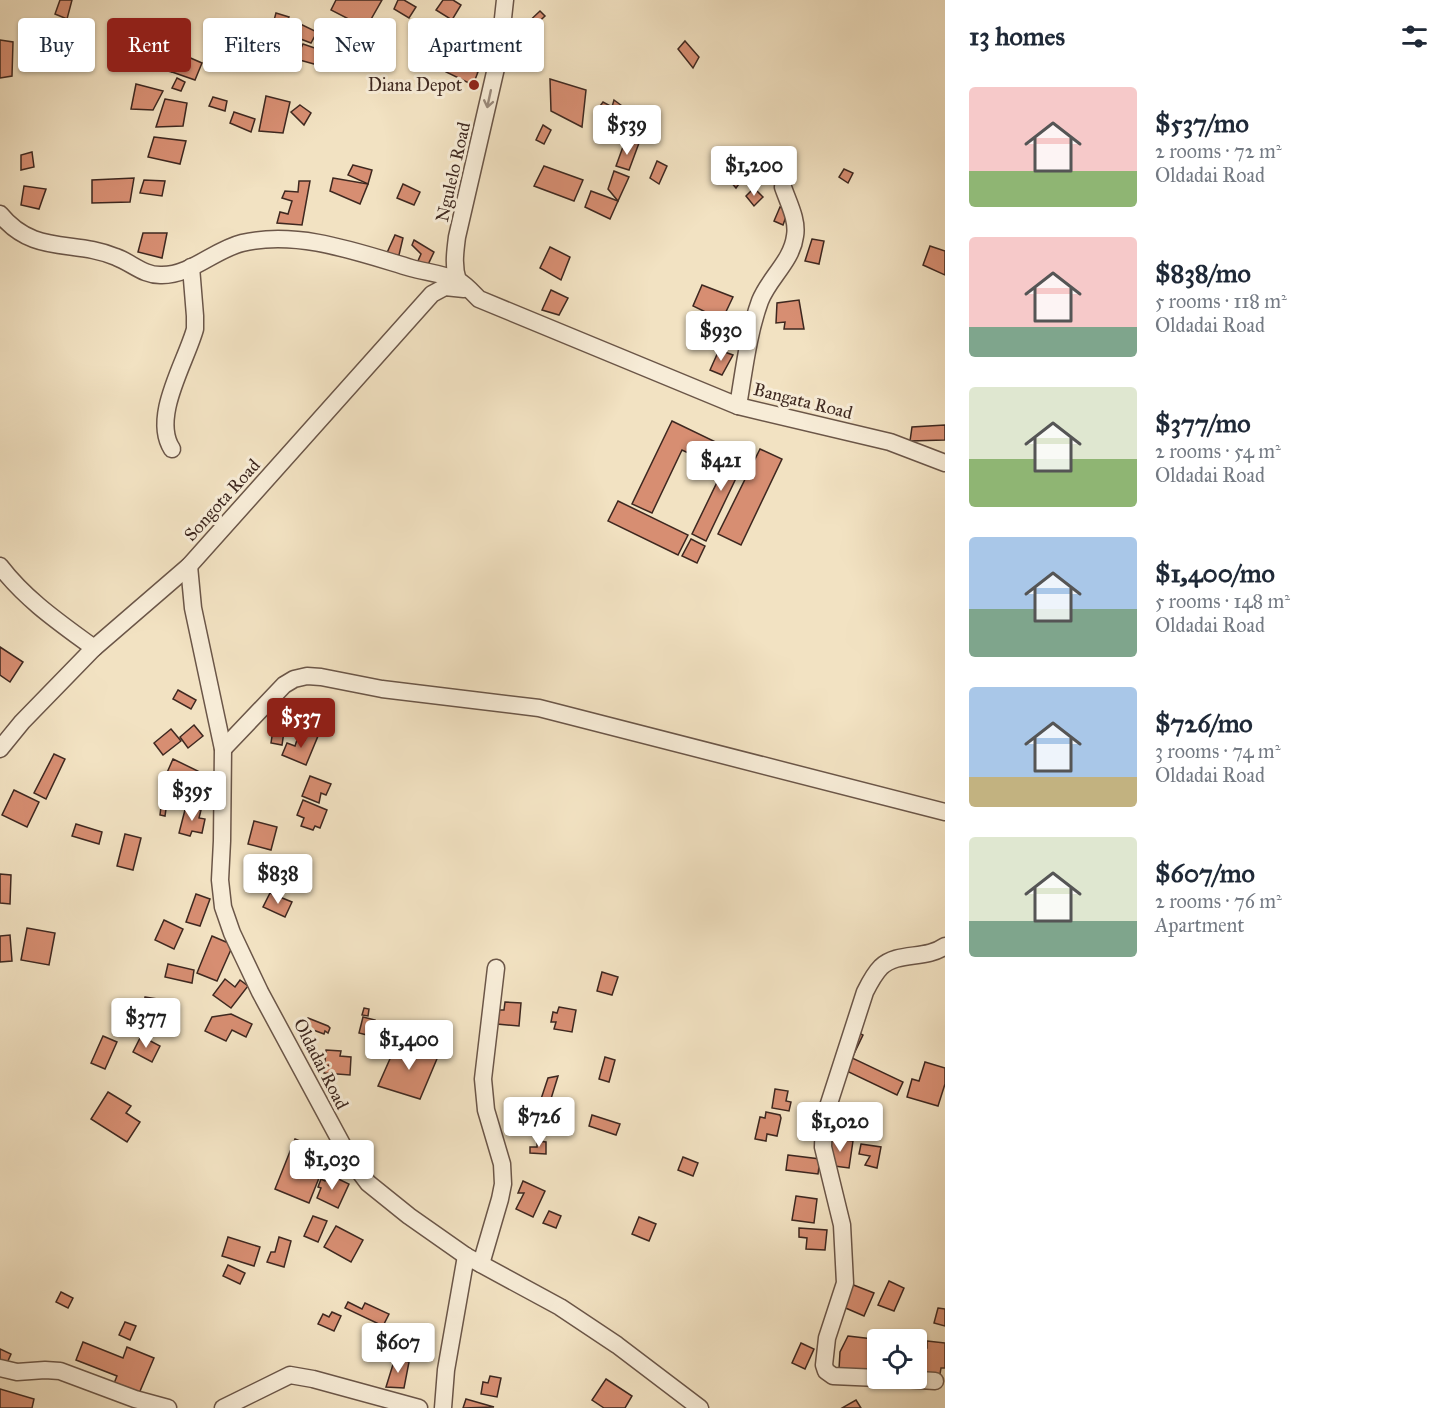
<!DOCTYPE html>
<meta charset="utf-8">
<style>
:root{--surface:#fff;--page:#f2f2f3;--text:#1f2937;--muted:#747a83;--accent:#8f2418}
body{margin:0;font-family:"IM FELL Great Primer",serif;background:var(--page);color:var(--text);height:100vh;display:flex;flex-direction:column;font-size:22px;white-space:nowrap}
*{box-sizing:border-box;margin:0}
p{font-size:20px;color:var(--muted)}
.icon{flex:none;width:33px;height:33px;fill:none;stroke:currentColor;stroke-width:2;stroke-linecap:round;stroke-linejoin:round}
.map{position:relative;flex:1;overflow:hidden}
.details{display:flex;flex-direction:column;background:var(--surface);width:510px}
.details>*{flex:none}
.hud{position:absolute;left:18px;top:18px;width:570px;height:54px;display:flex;gap:12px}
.tools{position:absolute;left:867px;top:1329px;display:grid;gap:12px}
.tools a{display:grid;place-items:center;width:60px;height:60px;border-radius:6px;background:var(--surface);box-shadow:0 2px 4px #0004;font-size:30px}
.price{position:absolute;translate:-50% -51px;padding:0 14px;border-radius:6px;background:#fff;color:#222;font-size:20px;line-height:39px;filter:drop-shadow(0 2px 3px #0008)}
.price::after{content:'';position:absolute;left:50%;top:36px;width:18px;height:14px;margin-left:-9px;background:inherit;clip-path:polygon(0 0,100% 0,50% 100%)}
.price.on{background:var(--accent);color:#fff}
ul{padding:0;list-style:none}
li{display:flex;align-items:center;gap:18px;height:150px;padding:0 24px}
li span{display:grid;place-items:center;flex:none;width:168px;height:120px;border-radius:6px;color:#555}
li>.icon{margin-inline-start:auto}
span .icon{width:72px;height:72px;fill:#fffc;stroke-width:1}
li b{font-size:26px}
h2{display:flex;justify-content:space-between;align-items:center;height:72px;padding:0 24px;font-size:26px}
.chip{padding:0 21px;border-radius:6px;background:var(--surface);box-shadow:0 2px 4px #0004;font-size:21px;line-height:54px}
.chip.on{background:var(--accent);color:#fff}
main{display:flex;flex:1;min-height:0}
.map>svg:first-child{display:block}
.building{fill:#d78e72;stroke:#3e2820;stroke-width:1.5}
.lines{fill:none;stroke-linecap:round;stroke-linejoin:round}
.minor-casing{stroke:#6b5648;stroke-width:19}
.minor{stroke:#f7ecd7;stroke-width:16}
.oneway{stroke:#9a8a7c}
.poi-dot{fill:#8f2418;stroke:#f7ecd7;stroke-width:2}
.labels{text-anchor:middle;stroke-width:6;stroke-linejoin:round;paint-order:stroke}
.poi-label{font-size:18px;fill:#3e2820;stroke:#f7ecd7;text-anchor:end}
.street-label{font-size:18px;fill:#3e2820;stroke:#f7ecd7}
</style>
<main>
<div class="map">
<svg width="945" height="1408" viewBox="0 0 945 1408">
<rect width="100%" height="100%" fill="#f2e2c2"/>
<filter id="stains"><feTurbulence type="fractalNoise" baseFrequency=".00333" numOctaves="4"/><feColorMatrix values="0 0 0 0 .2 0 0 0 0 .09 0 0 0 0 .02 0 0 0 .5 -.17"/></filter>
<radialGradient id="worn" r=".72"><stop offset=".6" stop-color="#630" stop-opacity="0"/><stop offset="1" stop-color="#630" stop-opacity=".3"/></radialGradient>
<g class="building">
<polygon points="60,0 72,0 67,19 55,14"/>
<polygon points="336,0 382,0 366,28 331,10"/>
<polygon points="398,0 404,0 416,7 409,18 394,9"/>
<polygon points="443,0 453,0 461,5 452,20 436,10"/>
<polygon points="540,11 545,16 527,33 523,27"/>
<polygon points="276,13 289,17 280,35 271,31"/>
<polygon points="292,20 317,32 311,43 285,33"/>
<polygon points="467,30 487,39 476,61 457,52"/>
<polygon points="0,40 13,42 12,76 0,78"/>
<polygon points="685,41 699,57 693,68 678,49"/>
<polygon points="303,44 335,55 332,69 296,59"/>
<polygon points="179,53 202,63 195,80 172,72"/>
<polygon points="141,54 175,64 172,72 137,63"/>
<polygon points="451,60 478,72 473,85 446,72"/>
<polygon points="177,78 185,82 181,91 172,88"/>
<polygon points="550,79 586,90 582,127 551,111"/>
<polygon points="136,84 163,91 153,110 131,109"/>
<polygon points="266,96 290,102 283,133 259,131"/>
<polygon points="213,97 227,101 225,111 209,106"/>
<polygon points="165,99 187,103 183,126 156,127"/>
<polygon points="614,100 633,114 621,137 598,130 603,117 595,113 603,102 612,107"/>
<polygon points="300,105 311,113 304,125 291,112"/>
<polygon points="234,112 255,119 251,132 230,123"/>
<polygon points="543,125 551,130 544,144 536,140"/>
<polygon points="154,137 186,141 180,164 148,157"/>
<polygon points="639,143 629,170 616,166 624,144"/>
<polygon points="32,152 34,167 21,170 21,155"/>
<polygon points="730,158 747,173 736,188 723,173"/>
<polygon points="657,161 667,166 659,184 650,178"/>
<polygon points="353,165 372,170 368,184 348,175"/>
<polygon points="544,166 583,180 574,201 534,186"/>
<polygon points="844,169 853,173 848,183 839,177"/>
<polygon points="614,171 629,177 618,201 608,189"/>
<polygon points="134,178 130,202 92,203 92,180"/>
<polygon points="333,178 368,184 360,204 330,191"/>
<polygon points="144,180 165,181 162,196 140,193"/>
<polygon points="299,181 310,181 302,225 277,223 280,212 288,214 292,201 282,198 285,191 298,192"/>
<polygon points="403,184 420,192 414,205 397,198"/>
<polygon points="24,186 46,189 39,209 21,205"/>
<polygon points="754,188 763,197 754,206 746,196"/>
<polygon points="591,191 618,201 610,219 585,207"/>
<polygon points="780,207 788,211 783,225 774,221"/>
<polygon points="143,233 167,233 162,258 138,252"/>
<polygon points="395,235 403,238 399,255 386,255"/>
<polygon points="812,239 824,241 819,264 805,261"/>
<polygon points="414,240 434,252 424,273 414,270 421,254 412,245"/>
<polygon points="930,246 945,251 945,275 923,265"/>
<polygon points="550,247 570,257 561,280 540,268"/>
<polygon points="702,285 733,297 722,320 693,306"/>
<polygon points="551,290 568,298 559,315 542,310"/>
<polygon points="799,300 804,329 784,329 785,322 776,323 777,303"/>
<polygon points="715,330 720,332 716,342 710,339"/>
<polygon points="719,350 733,355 722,375 710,370"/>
<polygon points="672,421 724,446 714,465 682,450 652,513 632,504"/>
<polygon points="945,425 945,440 910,441 912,427"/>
<polygon points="736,443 750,449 706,541 692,534"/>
<polygon points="760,449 782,459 741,545 718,534"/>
<polygon points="618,501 688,535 678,555 608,521"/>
<polygon points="691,539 705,546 697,563 682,556"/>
<polygon points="0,647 23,662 10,682 0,675"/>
<polygon points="178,690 196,700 191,709 173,699"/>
<polygon points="275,717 286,718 282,745 271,743"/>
<polygon points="194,725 203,736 188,748 180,737"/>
<polygon points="171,729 181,741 163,755 154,743"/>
<polygon points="308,731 318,736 306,765 282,755 287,743 295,746 298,737 305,740"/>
<polygon points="54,754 65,759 46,799 34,793"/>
<polygon points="173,759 202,773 191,797 162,784"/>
<polygon points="310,776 331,784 326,795 321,793 319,803 302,796"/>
<polygon points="14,790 39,802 27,827 2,815"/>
<polygon points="303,800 327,810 320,828 315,826 313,830 301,826 304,818 297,815"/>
<polygon points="186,806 201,810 199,818 205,819 202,833 192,831 190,836 179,833"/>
<polygon points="161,807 166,809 165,816 160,815"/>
<polygon points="254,821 277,827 271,850 248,844"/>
<polygon points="76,824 102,832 99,844 72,836"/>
<polygon points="125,834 141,838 133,870 117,866"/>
<circle cx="290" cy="865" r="4.5"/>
<polygon points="0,874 11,875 10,904 0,903"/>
<polygon points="270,893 292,902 285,917 263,907"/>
<polygon points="196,894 210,899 200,926 186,922"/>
<polygon points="164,920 183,929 174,949 155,940"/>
<polygon points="27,928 55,933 49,965 21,960"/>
<polygon points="10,935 12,961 0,962 0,936"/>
<polygon points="212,936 233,945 217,981 197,973"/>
<polygon points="168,964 194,970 192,983 165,977"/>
<polygon points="602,972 618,977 612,995 597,991"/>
<polygon points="225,979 235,987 240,980 248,986 231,1008 213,995"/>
<polygon points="145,997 171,1001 167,1022 142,1018"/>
<polygon points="505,1002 521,1003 519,1026 497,1024 498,1010 504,1010"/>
<polygon points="559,1007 576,1010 572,1032 554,1029 556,1022 551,1022 553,1012 557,1013"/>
<polygon points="364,1008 369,1009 368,1016 362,1015"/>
<polygon points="231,1014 252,1024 246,1037 232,1030 226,1041 205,1031 212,1017"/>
<polygon points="363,1017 375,1020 371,1036 359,1033"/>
<polygon points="308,1018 328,1026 330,1028 328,1033 325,1031 324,1034 305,1027"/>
<polygon points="851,1029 863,1035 852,1058 903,1082 897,1095 834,1065"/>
<polygon points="103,1036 117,1042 105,1069 91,1063"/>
<polygon points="141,1036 160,1046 152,1062 133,1052"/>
<polygon points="397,1043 439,1054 420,1099 378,1086"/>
<polygon points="326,1050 341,1051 340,1056 351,1057 350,1075 324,1073"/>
<polygon points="605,1057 615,1060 609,1082 599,1079"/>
<polygon points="925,1062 945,1068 945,1084 938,1106 907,1097 912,1079 919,1081"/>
<polygon points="558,1076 550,1102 541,1099 548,1078"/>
<polygon points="775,1089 788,1091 786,1101 791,1102 789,1111 772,1108"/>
<polygon points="108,1092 131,1106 126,1113 140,1122 127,1142 91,1119"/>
<polygon points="766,1112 780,1115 781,1118 777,1136 767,1134 766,1141 755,1139 760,1117 765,1118"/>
<polygon points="592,1115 620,1124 616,1135 589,1126"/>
<polygon points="830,1138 853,1141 849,1168 827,1165"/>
<polygon points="295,1139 317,1148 313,1158 325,1163 309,1203 275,1189"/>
<polygon points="537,1141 546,1142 546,1154 530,1153 530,1147 537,1147"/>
<polygon points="861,1144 881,1147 877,1168 865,1165 870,1156 859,1154"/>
<polygon points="788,1155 820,1159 818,1174 786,1170"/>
<polygon points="683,1157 698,1163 693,1176 678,1170"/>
<polygon points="328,1174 349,1184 338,1208 317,1198 321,1188 318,1187 321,1179 325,1181"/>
<polygon points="523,1181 545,1191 533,1217 516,1209 524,1193 518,1193"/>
<polygon points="796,1196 817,1199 814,1223 792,1220"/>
<polygon points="549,1211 561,1216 556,1228 543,1223"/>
<polygon points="313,1216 327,1221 318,1242 304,1236"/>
<polygon points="639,1217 656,1224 649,1241 632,1234"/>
<polygon points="336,1226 363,1240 351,1262 324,1247"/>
<polygon points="799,1228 827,1230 825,1250 806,1249 807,1238 799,1237"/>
<polygon points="228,1237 260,1247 254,1266 222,1256"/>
<polygon points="279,1237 291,1241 284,1267 267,1262 271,1252 275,1252"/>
<polygon points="228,1265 245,1273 240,1284 223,1276"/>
<polygon points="889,1281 904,1288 894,1311 878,1305"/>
<polygon points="851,1284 874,1293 864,1316 841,1306"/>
<polygon points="61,1292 73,1298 68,1308 56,1302"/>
<polygon points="348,1302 362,1309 365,1303 389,1314 383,1326 345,1308"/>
<polygon points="938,1308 945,1309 945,1326 934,1323"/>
<polygon points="332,1312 341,1316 334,1331 318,1324 323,1314 329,1317"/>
<polygon points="125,1322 136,1326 130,1340 119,1335"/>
<polygon points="848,1336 873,1339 870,1372 839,1369 840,1352"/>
<polygon points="927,1341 945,1343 945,1368 941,1368 940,1374 916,1376 916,1351 919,1351 919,1348 927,1348"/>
<polygon points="83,1342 123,1358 127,1347 154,1358 135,1403 110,1393 117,1376 76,1360"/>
<polygon points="801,1343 814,1349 805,1369 792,1363"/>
<polygon points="0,1349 11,1354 7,1363 0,1360"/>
<polygon points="395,1358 409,1362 404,1388 386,1387"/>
<polygon points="490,1376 501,1378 497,1397 481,1394 483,1382 488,1383"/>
<polygon points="606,1379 632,1396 625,1408 604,1408 592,1400"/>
<polygon points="0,1389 34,1399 32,1408 0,1408"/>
<polygon points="466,1399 494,1407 463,1408"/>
<polygon points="856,1400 861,1408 842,1408"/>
</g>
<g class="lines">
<g class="minor-casing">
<g id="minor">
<path d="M0,214C34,256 74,239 116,257C132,263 144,276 162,275C191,275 214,250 242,243C298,230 357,252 411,268C425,272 445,274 459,281C466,285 473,293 479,299L738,406L890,442L945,463"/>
<path d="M458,281C453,266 455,253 457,237L499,55L505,0"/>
<path d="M738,406C744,371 748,334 760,301C769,278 792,261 795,236C798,220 788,202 783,187"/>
<path d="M172,449C151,417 186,362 195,329V316L191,267"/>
<path d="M0,566C26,600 60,623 94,648"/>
<polyline points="189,566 193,608 223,749 222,841 220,880 223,907 232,933 260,992 350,1159 368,1183 409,1216 466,1256 560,1307 617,1345 700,1408"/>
<polyline points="0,749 22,722 94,648 189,566 432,294 445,287 464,289"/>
<polyline points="223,749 284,685 294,679 307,676 321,677 382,689 539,708 945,812"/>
<polyline points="481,1264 500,1199 503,1184 502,1164 486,1110 483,1079 496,968"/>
<polyline points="0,1368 17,1372 45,1370 60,1371 135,1399 168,1408"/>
<path d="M878,1378L833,1376L826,1371L824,1365L827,1338L845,1283L842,1225L823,1147L824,1119L865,992C869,984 874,974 881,967C898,951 926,960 945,946"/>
<polyline points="887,1378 935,1381"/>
<polyline points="223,1408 290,1375 313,1379 419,1408"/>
<polyline points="443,1408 446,1370 466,1256"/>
</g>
</g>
<use href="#minor" class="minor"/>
</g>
<defs><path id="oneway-shaft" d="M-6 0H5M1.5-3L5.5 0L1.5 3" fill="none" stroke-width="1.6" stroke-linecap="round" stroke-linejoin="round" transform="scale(1.5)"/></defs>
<use class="oneway" href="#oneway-shaft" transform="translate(489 99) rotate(102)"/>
<circle class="poi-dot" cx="474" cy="85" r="6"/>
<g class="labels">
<g class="poi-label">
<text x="462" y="91">Diana Depot</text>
</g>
<g class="street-label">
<text transform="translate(453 172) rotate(-77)" y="6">Ngulelo Road</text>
<text transform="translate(803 401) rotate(14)" y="6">Bangata Road</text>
<text transform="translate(222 500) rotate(-48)" y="6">Songota Road</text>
<text transform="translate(321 1064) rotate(63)" y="6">Oldadai Road</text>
</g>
</g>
<rect width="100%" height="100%" filter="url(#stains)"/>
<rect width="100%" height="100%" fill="url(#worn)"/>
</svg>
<div class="tools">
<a><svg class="icon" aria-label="locate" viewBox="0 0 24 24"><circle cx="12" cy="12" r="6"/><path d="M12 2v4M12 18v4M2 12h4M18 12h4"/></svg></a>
</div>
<b class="price" style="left:627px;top:156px">$539</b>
<b class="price" style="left:754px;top:197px">$1,200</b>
<b class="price" style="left:721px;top:362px">$930</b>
<b class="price" style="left:721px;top:492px">$421</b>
<b class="price on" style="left:301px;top:749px">$537</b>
<b class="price" style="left:192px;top:822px">$395</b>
<b class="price" style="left:278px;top:905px">$838</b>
<b class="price" style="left:146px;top:1049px">$377</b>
<b class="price" style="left:409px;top:1071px">$1,400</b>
<b class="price" style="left:539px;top:1148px">$726</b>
<b class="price" style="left:840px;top:1153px">$1,020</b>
<b class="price" style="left:332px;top:1191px">$1,030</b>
<b class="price" style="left:398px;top:1374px">$607</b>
<div class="hud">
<a class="chip">Buy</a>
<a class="chip on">Rent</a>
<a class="chip">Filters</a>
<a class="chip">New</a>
<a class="chip">Apartment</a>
</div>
</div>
<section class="details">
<h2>13 homes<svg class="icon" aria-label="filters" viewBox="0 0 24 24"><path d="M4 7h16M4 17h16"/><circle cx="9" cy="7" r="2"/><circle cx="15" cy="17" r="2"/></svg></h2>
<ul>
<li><span style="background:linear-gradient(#f6c9c9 70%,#8fb573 0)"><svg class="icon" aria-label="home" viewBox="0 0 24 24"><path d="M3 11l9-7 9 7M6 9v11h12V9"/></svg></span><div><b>$537/mo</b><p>2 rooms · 72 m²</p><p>Oldadai Road</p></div></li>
<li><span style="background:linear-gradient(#f6c9c9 75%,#7fa58c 0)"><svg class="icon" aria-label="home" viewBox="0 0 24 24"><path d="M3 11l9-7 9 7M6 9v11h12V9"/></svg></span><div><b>$838/mo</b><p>5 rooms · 118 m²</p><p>Oldadai Road</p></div></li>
<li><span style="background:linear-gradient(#dfe7d0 60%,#8fb573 0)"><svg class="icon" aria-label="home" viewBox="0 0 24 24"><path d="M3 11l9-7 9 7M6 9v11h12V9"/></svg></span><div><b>$377/mo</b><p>2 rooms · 54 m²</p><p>Oldadai Road</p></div></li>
<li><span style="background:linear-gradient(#a9c7e8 60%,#7fa58c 0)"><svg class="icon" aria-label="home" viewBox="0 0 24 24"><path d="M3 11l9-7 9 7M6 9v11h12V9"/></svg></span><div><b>$1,400/mo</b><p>5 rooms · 148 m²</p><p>Oldadai Road</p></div></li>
<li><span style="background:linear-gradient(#a9c7e8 75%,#c2b280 0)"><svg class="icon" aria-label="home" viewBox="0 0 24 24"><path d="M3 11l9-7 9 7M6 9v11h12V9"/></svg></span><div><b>$726/mo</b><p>3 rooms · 74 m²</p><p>Oldadai Road</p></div></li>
<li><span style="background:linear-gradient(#dfe7d0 70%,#7fa58c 0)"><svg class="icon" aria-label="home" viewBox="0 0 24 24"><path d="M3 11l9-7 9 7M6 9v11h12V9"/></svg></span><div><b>$607/mo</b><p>2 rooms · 76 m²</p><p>Apartment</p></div></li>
</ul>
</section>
</main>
